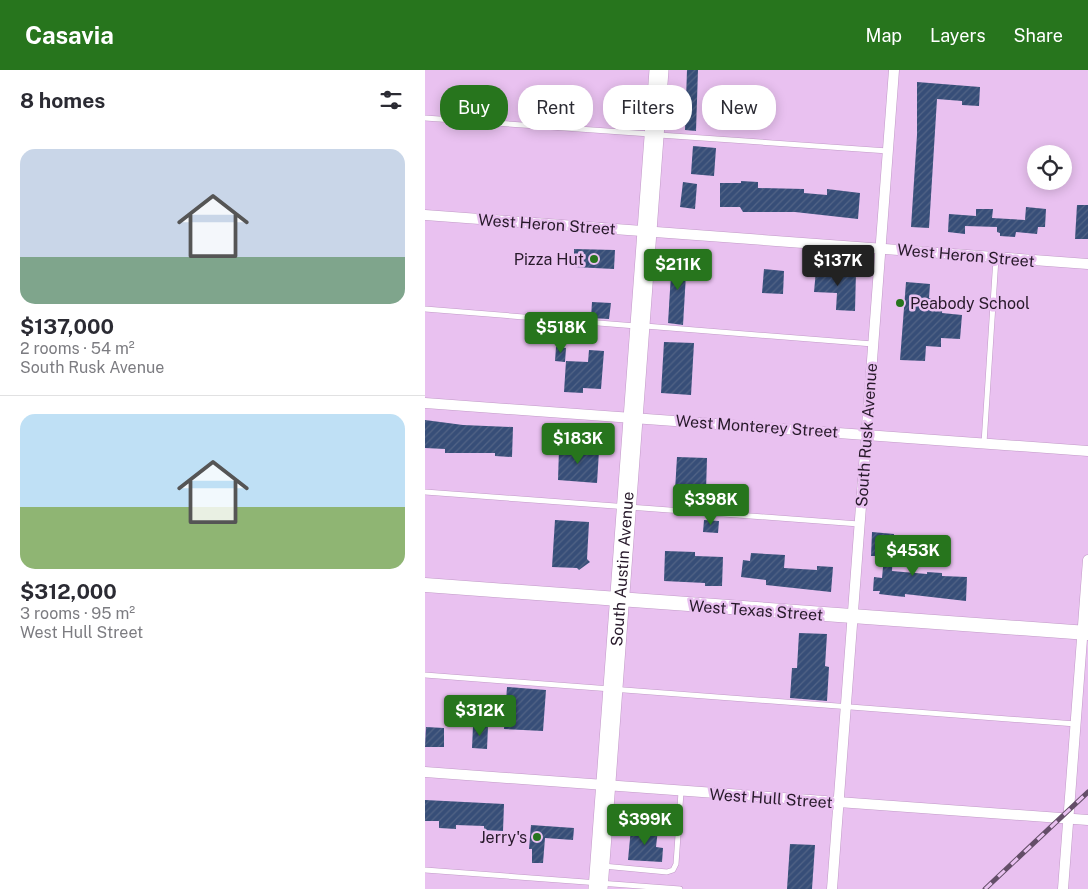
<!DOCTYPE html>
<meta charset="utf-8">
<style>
:root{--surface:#fff;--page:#f7f7f7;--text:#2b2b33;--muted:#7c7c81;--line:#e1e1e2;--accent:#27751d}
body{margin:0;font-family:"Public Sans",sans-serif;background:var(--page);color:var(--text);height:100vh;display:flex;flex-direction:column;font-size:19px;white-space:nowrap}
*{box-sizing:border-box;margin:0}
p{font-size:16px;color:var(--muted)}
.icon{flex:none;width:28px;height:28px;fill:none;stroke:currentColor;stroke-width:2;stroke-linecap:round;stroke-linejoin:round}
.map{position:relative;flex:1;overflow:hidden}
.drawer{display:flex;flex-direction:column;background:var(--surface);width:425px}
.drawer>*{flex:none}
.banner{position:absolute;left:15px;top:15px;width:475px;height:45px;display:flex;gap:10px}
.tools{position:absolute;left:602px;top:75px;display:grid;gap:10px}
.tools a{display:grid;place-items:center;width:45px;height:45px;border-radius:50%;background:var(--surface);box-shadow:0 2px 12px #0003;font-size:25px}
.price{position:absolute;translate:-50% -42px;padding:0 11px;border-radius:5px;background:var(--accent);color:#fff;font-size:16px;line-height:32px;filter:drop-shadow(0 1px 2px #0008)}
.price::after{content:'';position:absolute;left:50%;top:30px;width:15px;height:11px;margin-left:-8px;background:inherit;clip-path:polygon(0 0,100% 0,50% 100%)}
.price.current{background:#222;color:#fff}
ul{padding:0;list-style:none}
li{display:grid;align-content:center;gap:10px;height:265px;padding:0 20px}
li+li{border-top:1px solid var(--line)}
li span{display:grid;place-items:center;height:155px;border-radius:15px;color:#555}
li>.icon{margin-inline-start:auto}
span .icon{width:90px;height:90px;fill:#fffc;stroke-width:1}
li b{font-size:21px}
h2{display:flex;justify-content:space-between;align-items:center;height:60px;padding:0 20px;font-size:21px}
.tag{padding:0 18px;border-radius:20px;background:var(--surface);box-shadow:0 2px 12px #0003;font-size:18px;line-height:45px}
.tag.current{background:var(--accent);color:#fff}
header{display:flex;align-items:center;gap:30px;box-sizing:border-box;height:70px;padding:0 25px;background:var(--accent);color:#fff}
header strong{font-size:24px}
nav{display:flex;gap:28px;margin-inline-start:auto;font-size:18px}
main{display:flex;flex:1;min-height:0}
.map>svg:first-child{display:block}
.building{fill:url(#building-hatch)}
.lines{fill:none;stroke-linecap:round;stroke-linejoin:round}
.lane-casing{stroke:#c19ac7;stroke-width:6}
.street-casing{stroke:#c19ac7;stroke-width:11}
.secondary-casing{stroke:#c19ac7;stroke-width:15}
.highway-casing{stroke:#c19ac7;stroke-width:20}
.lane{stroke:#fff;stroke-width:5}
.street{stroke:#fff;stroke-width:10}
.secondary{stroke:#fff;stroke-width:14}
.highway{stroke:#fff;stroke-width:19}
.rail-casing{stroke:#644e68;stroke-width:5}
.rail{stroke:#e9c1f0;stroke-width:3;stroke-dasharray:9;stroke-linecap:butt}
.poi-dot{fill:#27751d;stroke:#e9c1f0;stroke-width:2}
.labels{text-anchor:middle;stroke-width:5;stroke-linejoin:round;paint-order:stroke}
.street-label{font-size:16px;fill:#27192a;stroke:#e9c1f0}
.poi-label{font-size:16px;fill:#27192a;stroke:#e9c1f0;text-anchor:end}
</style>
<header>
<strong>Casavia</strong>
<nav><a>Map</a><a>Layers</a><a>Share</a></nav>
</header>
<main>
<section class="drawer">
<h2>8 homes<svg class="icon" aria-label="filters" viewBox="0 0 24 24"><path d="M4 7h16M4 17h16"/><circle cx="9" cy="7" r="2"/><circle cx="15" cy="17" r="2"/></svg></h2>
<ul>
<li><span style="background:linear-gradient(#c9d6e8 70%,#7fa58c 0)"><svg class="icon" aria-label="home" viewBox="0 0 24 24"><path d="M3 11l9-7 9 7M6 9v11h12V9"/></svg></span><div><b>$137,000</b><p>2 rooms · 54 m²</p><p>South Rusk Avenue</p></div></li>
<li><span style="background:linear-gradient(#bfe0f5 60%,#8fb573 0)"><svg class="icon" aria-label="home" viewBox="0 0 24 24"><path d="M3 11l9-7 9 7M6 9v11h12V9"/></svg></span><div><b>$312,000</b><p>3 rooms · 95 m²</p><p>West Hull Street</p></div></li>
</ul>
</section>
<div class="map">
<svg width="663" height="819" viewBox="0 0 663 819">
<defs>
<pattern id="building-hatch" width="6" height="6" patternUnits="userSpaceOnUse" patternTransform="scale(1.25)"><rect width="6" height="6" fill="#374e78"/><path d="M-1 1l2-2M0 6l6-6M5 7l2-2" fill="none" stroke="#526486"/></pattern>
</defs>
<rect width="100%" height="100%" fill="#e9c1f0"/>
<g class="building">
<polygon points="262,0 273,0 271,61 260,60"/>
<polygon points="492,12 555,17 554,36 537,35 537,31 512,29 504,158 486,157 492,65"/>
<polygon points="268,76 291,78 289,106 266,104"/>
<polygon points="316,111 333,112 333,118 379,119 379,123 402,125 402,119 435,123 433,149 370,142 318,142 315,137 295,137 295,113 316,113"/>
<polygon points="258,112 272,114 270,139 255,137"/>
<polygon points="652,135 663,135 663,169 650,169"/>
<polygon points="601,137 621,139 620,157 613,157 612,164 591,162 590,167 575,166 575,163 572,162 572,157 540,156 540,164 523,162 524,144 551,146 551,139 568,139 567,148 600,150"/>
<polygon points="149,179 190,180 189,199 149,197"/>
<polygon points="247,187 262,187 258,255 243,253"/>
<polygon points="339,199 359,201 358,224 337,223"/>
<polygon points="391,200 431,201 430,241 411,240 412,223 389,222"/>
<polygon points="481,212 505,214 504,228 518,229 517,243 537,245 535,269 516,268 516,277 501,276 500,291 475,290"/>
<polygon points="167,232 186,233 184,249 166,248"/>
<polygon points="239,272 269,273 266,325 236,323"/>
<polygon points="131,277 141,278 140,292 130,291"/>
<polygon points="164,280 179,281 176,319 158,318 158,323 139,322 141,291 163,292"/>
<polygon points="0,350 38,355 88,357 87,387 70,386 70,383 20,383 20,379 0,378"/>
<polygon points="134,378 174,381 172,413 133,410"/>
<polygon points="252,387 282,388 281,421 250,420"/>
<polygon points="130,450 164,452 162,489 165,492 154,500 152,498 127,497"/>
<polygon points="279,450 294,451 293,463 278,462"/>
<polygon points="447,462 469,464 467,501 502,504 502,502 517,503 517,506 542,507 541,531 480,524 480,527 471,526 454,524 455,521 448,521 449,507 457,508 459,486 446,486"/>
<polygon points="240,481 270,482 270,486 298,487 297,516 280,516 280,513 239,511"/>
<polygon points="326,483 360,485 359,498 392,500 392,496 408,497 406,522 341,515 341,510 316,507 318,490 325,491"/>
<polygon points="374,563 402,564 400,596 404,597 402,631 365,628 367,598 372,598"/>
<polygon points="82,617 121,620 118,661 79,659"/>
<polygon points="48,656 63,656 62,679 47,678"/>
<polygon points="1,657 19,658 19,677 0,677"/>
<polygon points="0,730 79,734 78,761 59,760 59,756 31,755 31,759 14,758 14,751 0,751"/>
<polygon points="106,755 149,758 148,770 120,768 118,793 107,793 107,779 104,779"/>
<polygon points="206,758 233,759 231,777 238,778 237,792 203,790"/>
<polygon points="365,774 390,775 387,819 362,819"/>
</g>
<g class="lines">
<g class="lane-casing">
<g id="lane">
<polyline points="0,48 225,64"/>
<polyline points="234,65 463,81"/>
<polyline points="0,239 211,256"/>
<polyline points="220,256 448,274"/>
<polyline points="559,373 571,188"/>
<polyline points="0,422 434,454"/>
<polyline points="0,605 651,654"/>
<polyline points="178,796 242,802 248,800 251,794 256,722"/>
<polyline points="0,800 255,819"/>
</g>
</g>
<g class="street-casing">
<g id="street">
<polyline points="0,145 663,194"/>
<polyline points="0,333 663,381"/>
<polyline points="0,702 663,750"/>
<polyline points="407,819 469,0"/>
<polyline points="638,819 663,490"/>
</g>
</g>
<g class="secondary-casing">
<polyline id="secondary" points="0,515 663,563"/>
</g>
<g class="highway-casing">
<g id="highway">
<path id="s1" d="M173,819L234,0"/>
</g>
</g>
<use href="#lane" class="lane"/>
<use href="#street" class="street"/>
<use href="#secondary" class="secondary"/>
<use href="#highway" class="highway"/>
<g class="rail-casing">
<polyline id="rail" points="560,819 663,722"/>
</g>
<use href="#rail" class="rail"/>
</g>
<g class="poi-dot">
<circle cx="169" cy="189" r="5"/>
<circle cx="475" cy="233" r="5"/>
<circle cx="112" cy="767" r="5"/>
</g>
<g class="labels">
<g class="street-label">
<text transform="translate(122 154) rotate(4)" y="6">West Heron Street</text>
<text transform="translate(541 185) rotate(5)" y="6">West Heron Street</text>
<text transform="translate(332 356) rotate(4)" y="6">West Monterey Street</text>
<text transform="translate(441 365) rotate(-86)" y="6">South Rusk Avenue</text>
<text dy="6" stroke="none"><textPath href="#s1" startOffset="321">South Austin Avenue</textPath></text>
<text transform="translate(331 540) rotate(4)" y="6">West Texas Street</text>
<text transform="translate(346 728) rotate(4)" y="6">West Hull Street</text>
</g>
<g class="poi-label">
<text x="159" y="195">Pizza Hut</text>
<text x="485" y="239" text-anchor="start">Peabody School</text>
<text x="102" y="773">Jerry's</text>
</g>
</g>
</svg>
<div class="tools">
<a><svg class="icon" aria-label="locate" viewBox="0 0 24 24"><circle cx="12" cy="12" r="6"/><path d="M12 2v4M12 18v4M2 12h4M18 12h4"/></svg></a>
</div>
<b class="price current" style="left:413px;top:217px">$137K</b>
<b class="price" style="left:253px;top:221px">$211K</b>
<b class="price" style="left:136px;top:284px">$518K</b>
<b class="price" style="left:153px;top:395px">$183K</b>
<b class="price" style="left:286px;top:456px">$398K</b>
<b class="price" style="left:488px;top:507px">$453K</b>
<b class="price" style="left:55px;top:667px">$312K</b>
<b class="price" style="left:220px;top:776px">$399K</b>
<div class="banner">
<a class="tag current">Buy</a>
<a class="tag">Rent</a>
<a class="tag">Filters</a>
<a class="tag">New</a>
</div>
</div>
</main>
